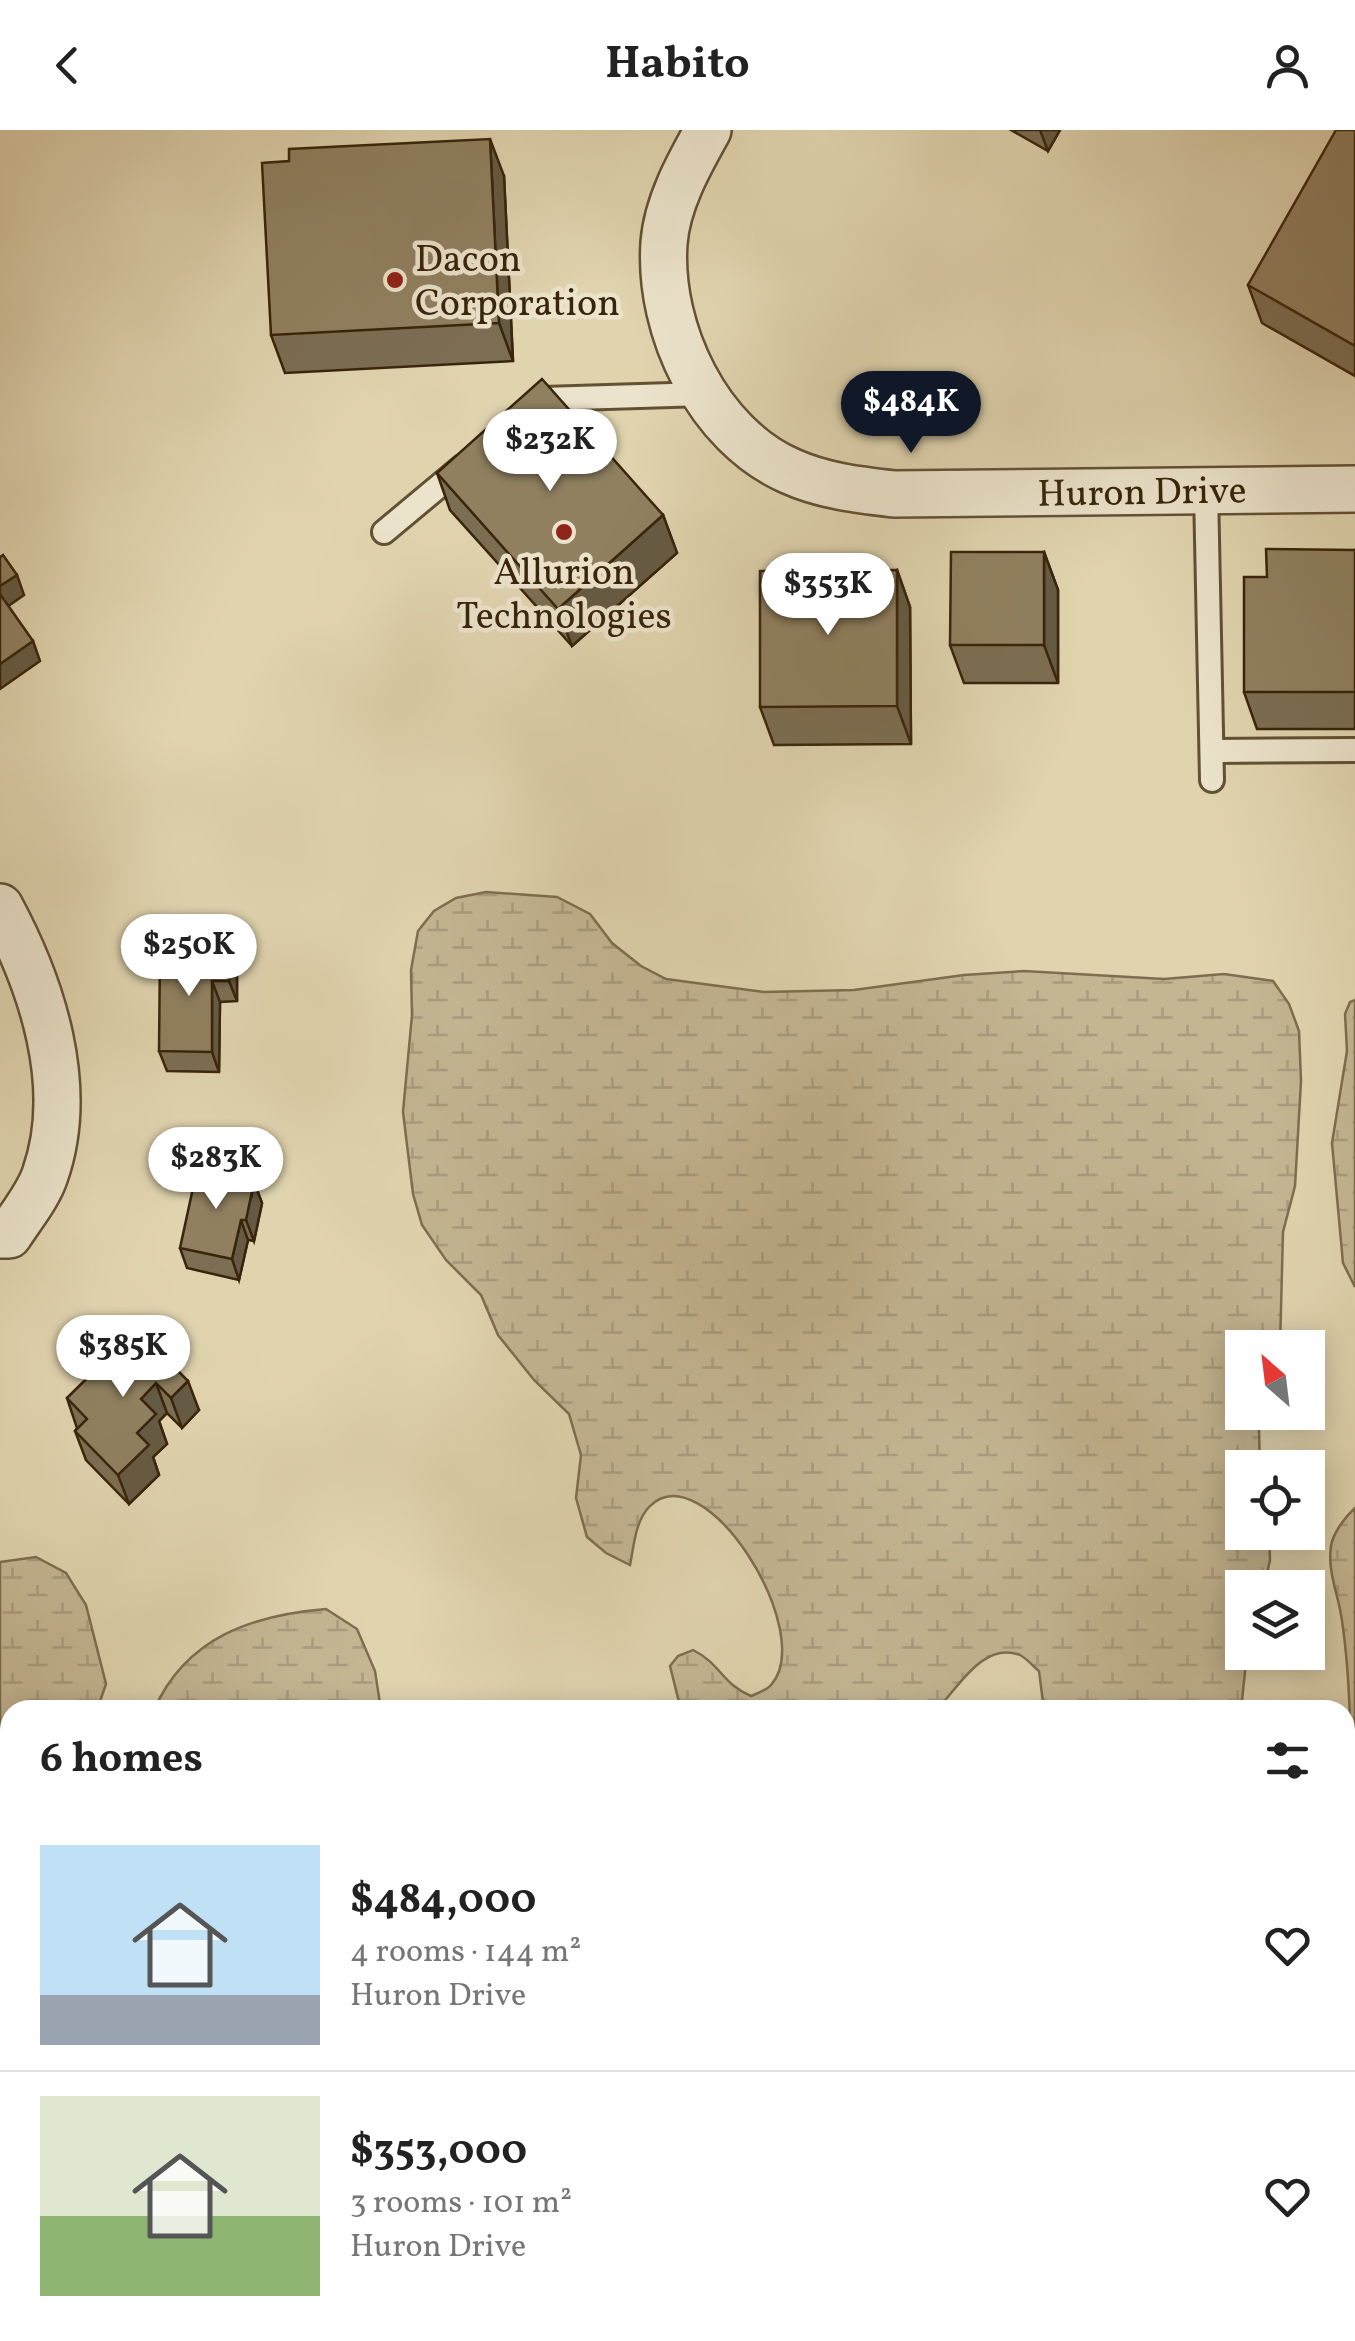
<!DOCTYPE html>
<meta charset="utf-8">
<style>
:root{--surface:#fff;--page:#f2f2f2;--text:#222;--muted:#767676;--line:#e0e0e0;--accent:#111827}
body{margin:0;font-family:Vollkorn,serif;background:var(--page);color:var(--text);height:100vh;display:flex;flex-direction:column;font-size:38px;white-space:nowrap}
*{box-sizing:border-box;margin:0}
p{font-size:32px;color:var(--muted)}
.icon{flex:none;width:55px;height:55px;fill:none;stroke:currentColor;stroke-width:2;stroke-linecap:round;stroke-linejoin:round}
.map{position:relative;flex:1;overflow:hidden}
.details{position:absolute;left:0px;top:1570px;width:1355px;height:642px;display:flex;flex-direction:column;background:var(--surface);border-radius:30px 30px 0 0;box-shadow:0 5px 25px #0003}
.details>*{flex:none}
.needle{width:65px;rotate:332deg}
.controls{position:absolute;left:1225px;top:1200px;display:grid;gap:20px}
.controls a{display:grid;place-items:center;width:100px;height:100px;border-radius:0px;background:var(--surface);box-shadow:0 5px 25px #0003;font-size:50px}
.price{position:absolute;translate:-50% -85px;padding:0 22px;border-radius:35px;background:#fff;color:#222;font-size:32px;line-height:65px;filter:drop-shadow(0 2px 5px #0008)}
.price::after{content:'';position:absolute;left:50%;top:60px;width:30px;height:22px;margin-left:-15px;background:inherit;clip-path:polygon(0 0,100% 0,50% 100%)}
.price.selected{background:var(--accent);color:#fff}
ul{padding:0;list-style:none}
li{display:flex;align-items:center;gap:30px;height:250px;padding:0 40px}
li+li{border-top:2px solid var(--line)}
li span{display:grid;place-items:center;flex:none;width:280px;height:200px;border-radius:0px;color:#555}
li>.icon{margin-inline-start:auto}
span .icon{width:120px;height:120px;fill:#fffc;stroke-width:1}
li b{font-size:42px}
h2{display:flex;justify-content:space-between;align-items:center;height:120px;padding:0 40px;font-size:42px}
header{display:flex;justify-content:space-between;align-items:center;height:130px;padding:0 40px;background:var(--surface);font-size:45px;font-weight:700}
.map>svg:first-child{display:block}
.wetland{fill:url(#wetland-marsh);stroke:#7e6e4f;stroke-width:2.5}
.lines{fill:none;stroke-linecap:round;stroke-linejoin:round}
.service-casing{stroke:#635134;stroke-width:28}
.minor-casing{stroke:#635134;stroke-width:50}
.service{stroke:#ebe3cb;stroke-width:22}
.minor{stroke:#ebe3cb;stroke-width:45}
.wall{fill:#7c6e53;stroke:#39250b;stroke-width:2.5}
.shaded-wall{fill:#655a43;stroke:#39250b;stroke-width:2.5}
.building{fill:#908060;stroke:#39250b;stroke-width:2.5}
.poi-dot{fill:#8f2418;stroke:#ebe3cb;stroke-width:4}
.labels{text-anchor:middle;stroke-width:9;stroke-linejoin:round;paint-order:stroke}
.poi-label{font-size:38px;fill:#39250b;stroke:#ebe3cb;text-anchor:start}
.street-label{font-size:38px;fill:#39250b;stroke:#ebe3cb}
</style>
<header><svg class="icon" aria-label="back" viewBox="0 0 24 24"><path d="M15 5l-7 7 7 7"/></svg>Habito<svg class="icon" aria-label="person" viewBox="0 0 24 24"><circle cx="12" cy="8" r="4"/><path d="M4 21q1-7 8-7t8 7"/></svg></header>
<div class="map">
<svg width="1355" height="2211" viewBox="0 0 1355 2211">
<defs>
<pattern id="wetland-marsh" width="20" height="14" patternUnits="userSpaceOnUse" patternTransform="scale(2.5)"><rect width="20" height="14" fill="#c4b693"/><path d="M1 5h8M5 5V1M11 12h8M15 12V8" fill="none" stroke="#a99c7d"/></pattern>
</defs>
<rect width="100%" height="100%" fill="#e0d4af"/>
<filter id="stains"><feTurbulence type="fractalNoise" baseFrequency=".002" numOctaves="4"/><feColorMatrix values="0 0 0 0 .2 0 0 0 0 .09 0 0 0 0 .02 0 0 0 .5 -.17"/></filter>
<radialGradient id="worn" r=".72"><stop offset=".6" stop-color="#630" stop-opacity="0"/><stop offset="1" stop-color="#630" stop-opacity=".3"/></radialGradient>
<g class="wetland">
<path d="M486,762L557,767L590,784L612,813L641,836L666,849L764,862L854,860L964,845L1024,841L1164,849L1224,844L1273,851L1289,874L1299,901L1301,951L1295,1056L1283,1102L1280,1217L1242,1218V1282L1263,1283L1259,1300L1260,1337L1242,1338V1402L1269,1403L1270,1430L1264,1457L1242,1458V1522L1247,1523L1241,1580H1044L1039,1541C1034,1537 1026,1528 1020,1525C982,1511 958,1559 936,1580H681L670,1536L678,1526L693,1520C721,1534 722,1554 751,1566C758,1563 767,1560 771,1555C818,1502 703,1320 649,1377C635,1392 634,1416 630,1435L606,1423L587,1407L576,1368L581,1325L569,1284L534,1250L498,1205L481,1165L446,1130L422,1095L413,1064L403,982L412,885L411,840L418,801L434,781L456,768Z"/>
<polygon points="1355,870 1355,1157 1343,1133 1332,1013 1347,921 1345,884 1350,872"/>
<path d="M1355,1378V1681C1339,1650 1350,1623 1350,1591C1349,1558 1347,1524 1342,1491C1339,1466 1327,1442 1331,1416C1333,1403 1345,1387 1355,1378Z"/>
<polygon points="36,1427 66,1443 86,1475 106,1554 97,1580 10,1580 10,2077 0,2072 0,1432"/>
<path d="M326,1479L357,1499L375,1541L381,1580H154C186,1507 253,1485 326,1479Z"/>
<polygon points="1345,2086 1355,2092 1355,2190 1345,2185"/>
<polygon points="0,2164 10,2172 10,2202 42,2203 50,2211 0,2211"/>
<polygon points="216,2203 464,2203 454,2211 233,2211"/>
</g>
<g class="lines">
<g class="service-casing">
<g id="service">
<polyline points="533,278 543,269 704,264"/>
<polyline points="1206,361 1212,650"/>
<polyline points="384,402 462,337"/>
<polyline points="1212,621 1355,620"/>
</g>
</g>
<g class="minor-casing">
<g id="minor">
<path d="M708,0C689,34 667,73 664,113C658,200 708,305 790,341C823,356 859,360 894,364L1355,359"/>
<path d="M0,777C42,855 76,957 45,1045C38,1066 21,1086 9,1105H0"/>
</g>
</g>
<use href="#service" class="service"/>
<use href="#minor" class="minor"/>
</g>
<g class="wall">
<polygon points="1011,0 1060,0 1048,21"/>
<polygon points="1355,0 1355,246 1262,193 1248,155"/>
<polygon points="289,31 504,46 513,231 285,243 271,205"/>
<polygon points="437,343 663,385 677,423 572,516 450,380"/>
<polygon points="1355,420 1355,599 1257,599 1244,562"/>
<polygon points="1044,422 1058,460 1058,553 964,553 950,515"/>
<polygon points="897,440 910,477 911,614 774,615 760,577"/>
<polygon points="230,823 237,844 237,871 220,872 219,942 167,941 159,921"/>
<polygon points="247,1051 254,1052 262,1073 254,1111 248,1110 239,1150 187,1138 180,1118"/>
<polygon points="137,1199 199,1280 182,1298 167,1283 159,1291 167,1314 153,1327 159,1345 129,1374 86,1330 75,1301 77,1298 67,1268"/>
</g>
<g class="shaded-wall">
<polygon points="1040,0 1060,0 1048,21"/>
<polygon points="490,9 504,46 513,231 499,193"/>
<polygon points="663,385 677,423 572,516 558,479"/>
<polygon points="1044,422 1058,460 1058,553 1044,515"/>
<polygon points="897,440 910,477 911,614 897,576"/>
<polygon points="17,445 24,465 4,479 0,469 0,456"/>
<polygon points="33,511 40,531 0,559 0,534"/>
<polygon points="230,823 237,844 237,871 229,851"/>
<polygon points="212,851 220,872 219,942 212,922"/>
<polygon points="244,1044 252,1064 254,1052 262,1073 254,1111 246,1090 243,1050"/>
<polygon points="241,1090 248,1110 239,1150 232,1129"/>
<polygon points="188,1251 199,1280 182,1298 171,1268"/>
<polygon points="156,1253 167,1283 159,1291 167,1314 153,1327 159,1345 129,1374 118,1345 137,1303 141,1269"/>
</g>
<g class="building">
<polygon points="1336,0 1355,0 1355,216 1248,155"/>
<polygon points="490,9 499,193 271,205 262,33 289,31 289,19"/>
<polygon points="542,249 663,385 558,479 437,343"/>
<polygon points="1266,419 1355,420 1355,562 1244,562 1244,447 1267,447"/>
<polygon points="951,422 1044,422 1044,515 950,515"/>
<polygon points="3,425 17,445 0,456 0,427"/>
<polygon points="897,440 897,576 760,577 760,441"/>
<polygon points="0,464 33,511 0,534"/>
<polygon points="160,823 230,823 229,851 212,851 212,922 159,921"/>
<polygon points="198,1035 244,1044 243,1050 254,1052 246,1090 241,1090 232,1129 180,1118"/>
<polygon points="137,1199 188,1251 171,1268 156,1253 141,1269 156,1284 137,1303 149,1315 118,1345 75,1301 87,1289 67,1268"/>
</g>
<g class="poi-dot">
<circle cx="395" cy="150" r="10"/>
<circle cx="564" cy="402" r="10"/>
</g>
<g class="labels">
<g class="poi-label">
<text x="415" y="141">Dacon<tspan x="415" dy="44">Corporation</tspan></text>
<text x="564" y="454" text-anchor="middle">Allurion<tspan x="564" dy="44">Technologies</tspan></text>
</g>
<g class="street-label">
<text transform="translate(1142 361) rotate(-1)" y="13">Huron Drive</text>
</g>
</g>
<rect width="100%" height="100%" filter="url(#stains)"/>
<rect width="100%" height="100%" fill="url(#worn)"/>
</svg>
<div class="controls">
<a><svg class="needle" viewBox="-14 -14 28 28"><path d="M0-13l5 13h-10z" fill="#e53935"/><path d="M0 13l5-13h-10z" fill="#767676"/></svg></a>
<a><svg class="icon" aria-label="locate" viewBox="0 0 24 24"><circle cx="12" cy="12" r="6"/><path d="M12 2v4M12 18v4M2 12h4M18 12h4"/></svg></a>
<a><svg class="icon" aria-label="layers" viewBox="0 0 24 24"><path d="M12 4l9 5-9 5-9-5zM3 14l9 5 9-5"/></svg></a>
</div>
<b class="price selected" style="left:911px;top:326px">$484K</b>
<b class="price" style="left:550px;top:364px">$232K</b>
<b class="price" style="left:828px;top:508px">$353K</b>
<b class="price" style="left:189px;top:869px">$250K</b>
<b class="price" style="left:216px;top:1082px">$283K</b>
<b class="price" style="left:123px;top:1270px">$385K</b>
<section class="details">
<h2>6 homes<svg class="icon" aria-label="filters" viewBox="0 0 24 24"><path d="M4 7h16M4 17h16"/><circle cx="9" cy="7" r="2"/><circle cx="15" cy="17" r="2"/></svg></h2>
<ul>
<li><span style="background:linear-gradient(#bfe0f5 75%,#9aa5b1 0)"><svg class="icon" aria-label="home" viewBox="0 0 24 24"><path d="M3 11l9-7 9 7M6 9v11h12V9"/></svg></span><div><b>$484,000</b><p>4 rooms · 144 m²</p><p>Huron Drive</p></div><svg class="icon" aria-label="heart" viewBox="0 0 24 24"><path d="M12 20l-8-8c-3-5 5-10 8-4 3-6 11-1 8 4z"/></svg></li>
<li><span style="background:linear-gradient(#dfe7d0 60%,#8fb573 0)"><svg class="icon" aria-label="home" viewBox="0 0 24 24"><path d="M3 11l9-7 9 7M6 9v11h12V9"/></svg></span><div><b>$353,000</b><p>3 rooms · 101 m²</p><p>Huron Drive</p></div><svg class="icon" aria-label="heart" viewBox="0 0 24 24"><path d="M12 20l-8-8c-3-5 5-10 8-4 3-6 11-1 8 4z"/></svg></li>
</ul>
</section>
</div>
